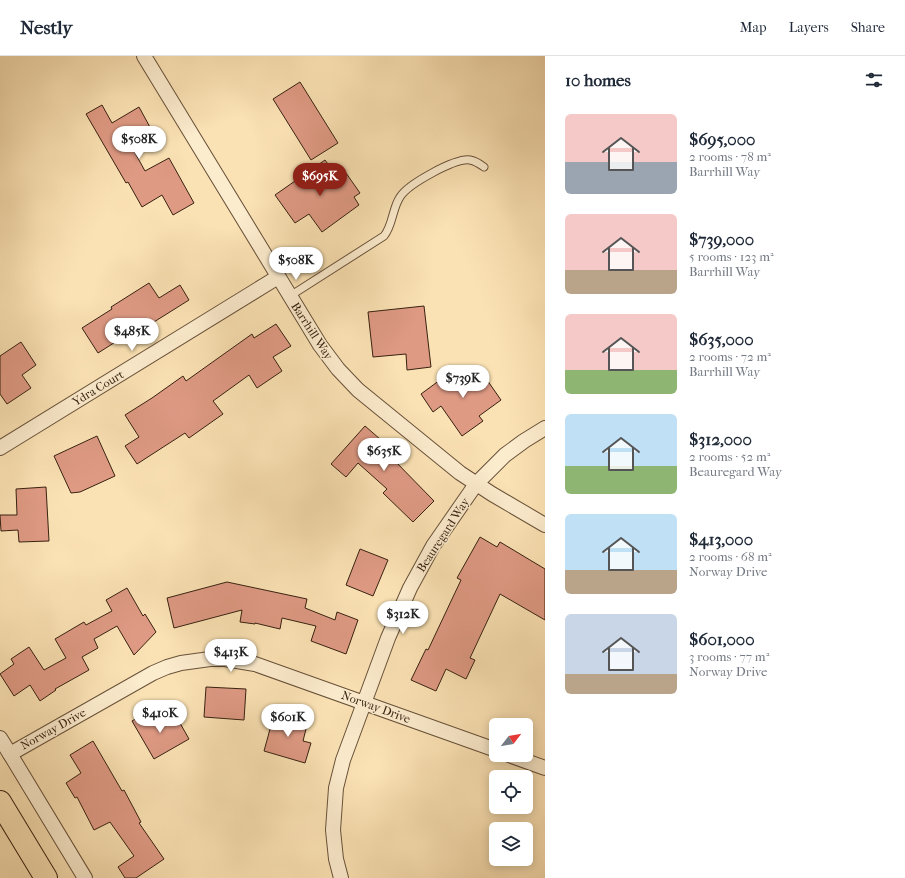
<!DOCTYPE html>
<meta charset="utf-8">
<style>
:root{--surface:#fff;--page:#f6f6f7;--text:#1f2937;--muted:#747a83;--line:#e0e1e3;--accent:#8f2418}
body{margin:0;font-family:"IM FELL French Canon",serif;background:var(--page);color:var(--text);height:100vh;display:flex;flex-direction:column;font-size:15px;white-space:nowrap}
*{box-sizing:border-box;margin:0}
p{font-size:13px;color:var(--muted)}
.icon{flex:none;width:22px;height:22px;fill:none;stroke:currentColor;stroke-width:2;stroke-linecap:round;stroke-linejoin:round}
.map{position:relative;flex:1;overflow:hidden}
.panel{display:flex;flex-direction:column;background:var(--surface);width:360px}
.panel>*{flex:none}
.needle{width:26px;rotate:59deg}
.controls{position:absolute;left:489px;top:662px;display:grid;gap:8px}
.controls a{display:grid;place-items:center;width:44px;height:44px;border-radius:6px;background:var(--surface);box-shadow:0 2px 10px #0003;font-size:20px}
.price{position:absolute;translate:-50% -34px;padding:0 9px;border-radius:14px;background:#fff;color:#222;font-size:13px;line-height:26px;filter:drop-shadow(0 1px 2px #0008)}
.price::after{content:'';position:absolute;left:50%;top:24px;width:12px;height:9px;margin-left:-6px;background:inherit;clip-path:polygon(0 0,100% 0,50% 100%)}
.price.active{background:var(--accent);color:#fff}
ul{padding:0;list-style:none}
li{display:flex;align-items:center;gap:12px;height:100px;padding:0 20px}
li span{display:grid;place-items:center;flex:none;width:112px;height:80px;border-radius:6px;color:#555}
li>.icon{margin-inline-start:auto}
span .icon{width:48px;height:48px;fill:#fffc;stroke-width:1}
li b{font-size:17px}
h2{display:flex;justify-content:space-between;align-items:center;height:48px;padding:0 20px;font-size:17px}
header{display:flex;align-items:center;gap:24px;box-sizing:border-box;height:56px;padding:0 20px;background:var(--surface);border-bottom:1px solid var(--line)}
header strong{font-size:19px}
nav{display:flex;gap:22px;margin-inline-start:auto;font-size:14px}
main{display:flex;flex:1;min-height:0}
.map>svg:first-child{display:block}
.building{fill:#df9a84;stroke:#372110}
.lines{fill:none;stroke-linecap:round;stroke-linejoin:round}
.service-casing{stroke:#685139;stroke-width:9}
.minor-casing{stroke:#685139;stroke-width:16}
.primary-casing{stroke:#372110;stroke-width:24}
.service{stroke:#fcecce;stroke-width:7}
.minor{stroke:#fcecce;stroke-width:14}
.primary{stroke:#fbe2b4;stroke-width:22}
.labels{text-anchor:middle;stroke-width:3;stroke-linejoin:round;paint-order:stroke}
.street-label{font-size:12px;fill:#372110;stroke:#fcecce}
</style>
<header>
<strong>Nestly</strong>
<nav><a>Map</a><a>Layers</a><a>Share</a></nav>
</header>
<main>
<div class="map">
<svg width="545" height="822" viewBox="0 0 545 822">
<rect width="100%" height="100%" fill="#fbe2b4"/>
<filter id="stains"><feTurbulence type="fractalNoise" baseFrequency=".005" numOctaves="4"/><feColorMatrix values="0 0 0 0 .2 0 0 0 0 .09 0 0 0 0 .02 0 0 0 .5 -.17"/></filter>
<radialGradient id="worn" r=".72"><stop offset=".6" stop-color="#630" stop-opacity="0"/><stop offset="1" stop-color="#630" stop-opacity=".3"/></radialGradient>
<g class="building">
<polygon points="300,26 338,87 311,104 273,43"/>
<polygon points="102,49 112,67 139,51 151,73 129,86 145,115 169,102 194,147 173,159 162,139 142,151 128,126 126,127 86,58"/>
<polygon points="325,104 339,123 346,117 360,137 354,141 359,149 322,176 309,158 295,167 275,139"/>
<polygon points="149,227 159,242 180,229 189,244 130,281 128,278 98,297 82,272 112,253 111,251"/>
<polygon points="424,250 431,311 407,314 406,298 373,301 368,256"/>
<polygon points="276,268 291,290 273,301 282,315 257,332 249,319 213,345 223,358 189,382 185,377 137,408 125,390 139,381 125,359 152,342 183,320 186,325 252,278 254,282"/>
<polygon points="21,286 36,309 22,319 31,332 7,348 0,338 0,300"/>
<polygon points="478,311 501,344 479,360 483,365 462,380 441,350 433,356 421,338 455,313 462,323"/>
<polygon points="365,370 396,397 392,402 434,445 413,466 383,437 387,433 358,407 346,421 331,408"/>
<polygon points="97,380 115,420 80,436 71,437 54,400"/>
<polygon points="46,431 49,485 19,486 18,474 1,475 0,459 17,459 16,433"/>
<polygon points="480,481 497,491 500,486 545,513 545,564 500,538 470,602 475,604 466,623 446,613 436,635 411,624 426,593 428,594 461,524 457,522"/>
<polygon points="360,493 388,504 373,540 346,529"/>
<polygon points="227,526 307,543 305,552 335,564 337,556 358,564 346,598 311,585 316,570 282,562 280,573 255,567 255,568 240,566 242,554 174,572 167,542"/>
<polygon points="127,532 143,560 145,558 156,576 134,599 117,570 94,583 98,592 82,601 89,614 55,633 56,634 40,645 30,629 14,640 0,618 14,608 11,603 29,591 44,614 66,602 55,583 84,566 86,569 112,555 106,544"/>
<polygon points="206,631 246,633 244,664 204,661"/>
<polygon points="149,655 158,671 176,660 189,683 154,703 132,665"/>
<polygon points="275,655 308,665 303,685 311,687 305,707 264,695"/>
<polygon points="93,685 122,735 124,734 141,766 139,767 164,803 136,822 125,822 118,811 134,800 110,766 94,774 77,741 75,742 66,727 81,717 70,699"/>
</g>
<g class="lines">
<g class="service-casing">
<path id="service" d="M290,240L384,180C393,169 392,153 400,141C408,128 455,102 470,104C475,105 480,108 484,111"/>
</g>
<g class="minor-casing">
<g id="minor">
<polyline points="144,0 320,289 338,313 358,334 460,417 492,438 545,469"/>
<polyline points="0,392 278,221"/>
<polyline points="0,682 10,698 153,617 167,611 181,607 210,603 225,603 255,608 496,694"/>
<polyline points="10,698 85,822"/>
<polyline points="509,699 545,712"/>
<polyline points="341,822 336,803 333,774 336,732 343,704 388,582 410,532 433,490 476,428 505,399 524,385 545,372"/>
</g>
</g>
<g class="primary-casing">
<polyline id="primary" points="0,746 46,822"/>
</g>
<use href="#service" class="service"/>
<use href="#minor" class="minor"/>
<use href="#primary" class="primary"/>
</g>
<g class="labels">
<g class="street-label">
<text transform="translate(312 275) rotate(57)" y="4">Barrhill Way</text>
<text transform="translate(98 332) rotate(-31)" y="4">Ydra Court</text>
<text transform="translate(443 479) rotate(-57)" y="4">Beauregard Way</text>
<text transform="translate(376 651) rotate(20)" y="4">Norway Drive</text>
<text transform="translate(53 673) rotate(-29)" y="4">Norway Drive</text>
</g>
</g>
<rect width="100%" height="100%" filter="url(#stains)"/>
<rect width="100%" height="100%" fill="url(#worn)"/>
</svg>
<div class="controls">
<a><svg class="needle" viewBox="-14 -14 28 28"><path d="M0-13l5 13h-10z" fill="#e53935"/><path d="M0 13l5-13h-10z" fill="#747a83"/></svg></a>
<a><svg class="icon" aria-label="locate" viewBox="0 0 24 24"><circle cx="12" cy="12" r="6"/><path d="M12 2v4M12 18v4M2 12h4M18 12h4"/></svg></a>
<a><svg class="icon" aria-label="layers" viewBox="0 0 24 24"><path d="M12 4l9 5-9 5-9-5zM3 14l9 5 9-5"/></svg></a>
</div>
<b class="price" style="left:139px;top:104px">$508K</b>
<b class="price active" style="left:320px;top:141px">$695K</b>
<b class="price" style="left:296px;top:225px">$508K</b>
<b class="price" style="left:132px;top:296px">$485K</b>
<b class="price" style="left:463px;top:343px">$739K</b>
<b class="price" style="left:384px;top:416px">$635K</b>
<b class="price" style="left:403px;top:579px">$312K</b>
<b class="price" style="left:231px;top:617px">$413K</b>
<b class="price" style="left:160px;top:678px">$410K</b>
<b class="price" style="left:288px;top:682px">$601K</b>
</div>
<section class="panel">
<h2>10 homes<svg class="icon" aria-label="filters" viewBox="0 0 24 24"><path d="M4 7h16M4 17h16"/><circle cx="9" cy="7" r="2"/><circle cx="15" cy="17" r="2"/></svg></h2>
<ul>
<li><span style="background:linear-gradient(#f6c9c9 60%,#9aa5b1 0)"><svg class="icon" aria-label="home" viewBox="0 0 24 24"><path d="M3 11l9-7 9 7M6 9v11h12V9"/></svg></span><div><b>$695,000</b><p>2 rooms · 78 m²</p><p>Barrhill Way</p></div></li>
<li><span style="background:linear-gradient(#f6c9c9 70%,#b9a48a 0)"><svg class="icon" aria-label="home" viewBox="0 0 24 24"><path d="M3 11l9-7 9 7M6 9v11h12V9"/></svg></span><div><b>$739,000</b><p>5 rooms · 123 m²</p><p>Barrhill Way</p></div></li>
<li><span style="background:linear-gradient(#f6c9c9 70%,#8fb573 0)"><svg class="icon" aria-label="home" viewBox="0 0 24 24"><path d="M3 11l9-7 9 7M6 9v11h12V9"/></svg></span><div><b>$635,000</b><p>2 rooms · 72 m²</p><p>Barrhill Way</p></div></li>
<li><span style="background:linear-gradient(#bfe0f5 65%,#8fb573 0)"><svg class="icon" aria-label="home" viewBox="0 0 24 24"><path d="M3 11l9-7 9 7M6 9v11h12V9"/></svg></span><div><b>$312,000</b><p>2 rooms · 52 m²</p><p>Beauregard Way</p></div></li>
<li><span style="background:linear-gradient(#bfe0f5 70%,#b9a48a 0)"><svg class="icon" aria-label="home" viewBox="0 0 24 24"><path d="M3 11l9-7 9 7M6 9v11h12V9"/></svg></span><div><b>$413,000</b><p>2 rooms · 68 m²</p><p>Norway Drive</p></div></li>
<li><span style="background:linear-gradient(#c9d6e8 75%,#b9a48a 0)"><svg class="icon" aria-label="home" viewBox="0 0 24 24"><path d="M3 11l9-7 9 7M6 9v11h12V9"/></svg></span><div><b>$601,000</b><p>3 rooms · 77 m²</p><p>Norway Drive</p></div></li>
</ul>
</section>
</main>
